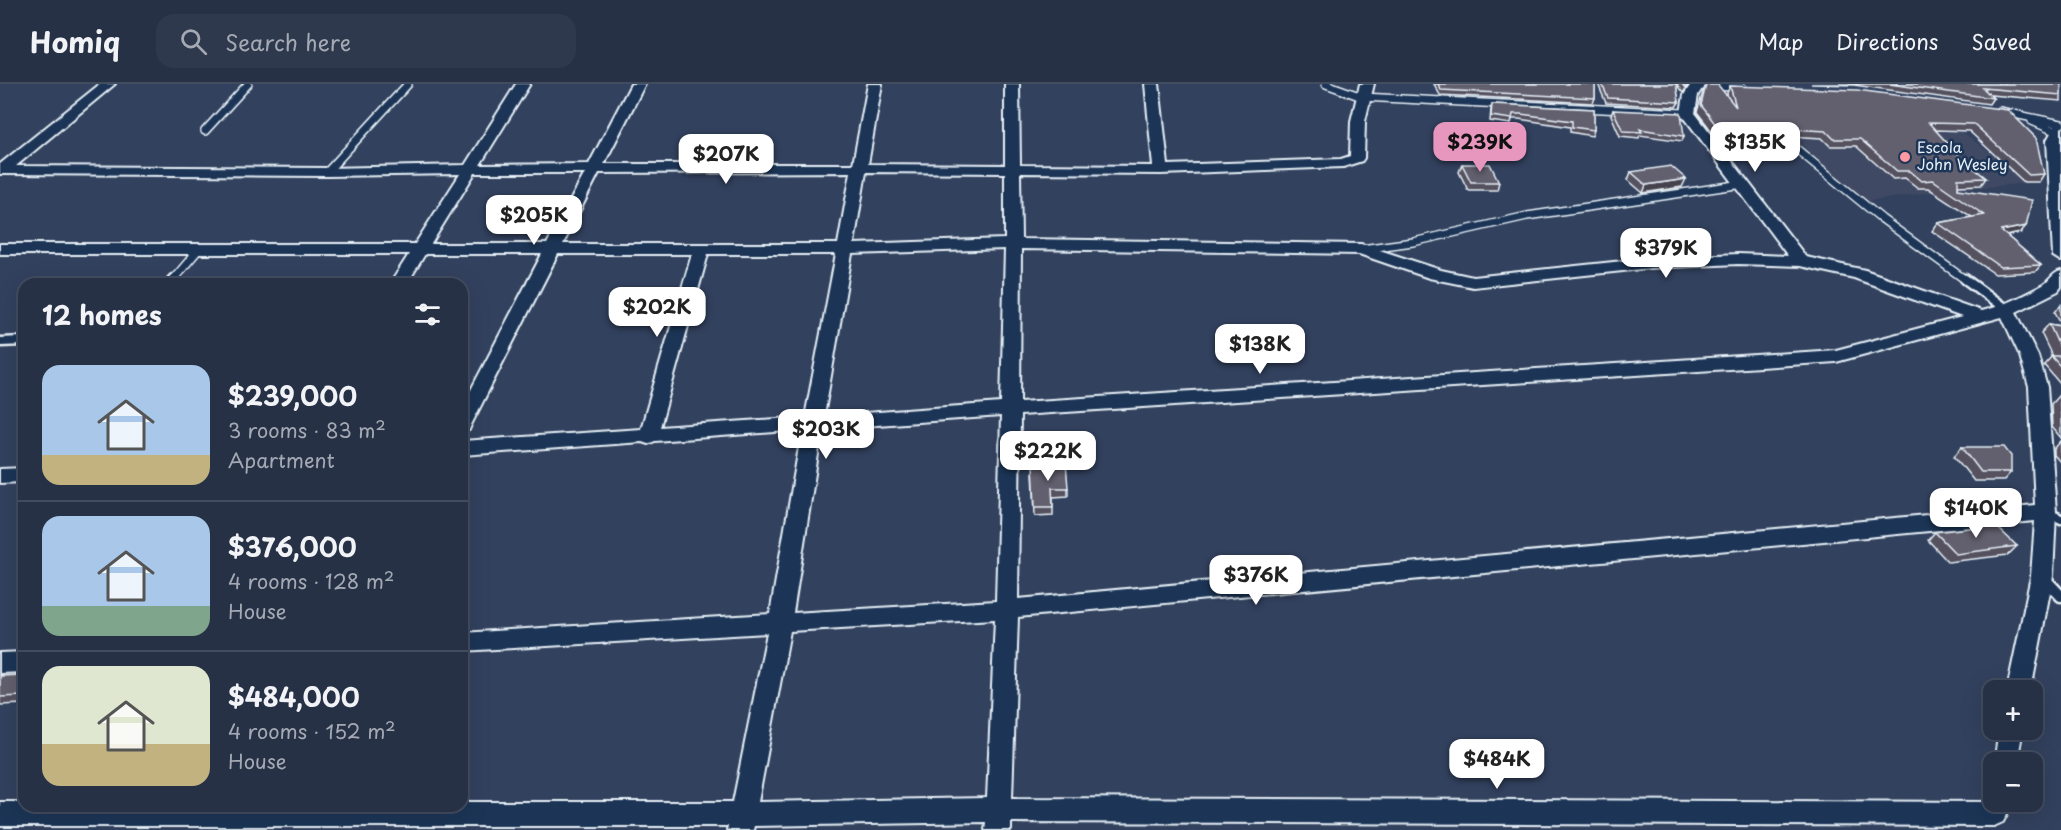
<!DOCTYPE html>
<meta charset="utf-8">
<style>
:root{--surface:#263146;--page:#2e394d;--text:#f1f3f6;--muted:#a4a9b3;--line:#424c5f;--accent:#e797bd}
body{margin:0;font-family:"Playpen Sans",sans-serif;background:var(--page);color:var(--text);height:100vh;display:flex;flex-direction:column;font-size:22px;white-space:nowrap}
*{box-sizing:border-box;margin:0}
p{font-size:20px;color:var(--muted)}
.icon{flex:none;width:33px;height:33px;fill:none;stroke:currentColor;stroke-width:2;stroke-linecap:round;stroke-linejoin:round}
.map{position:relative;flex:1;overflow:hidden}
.drawer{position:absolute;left:18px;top:194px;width:450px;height:534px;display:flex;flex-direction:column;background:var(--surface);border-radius:18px;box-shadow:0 6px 24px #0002,0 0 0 2px var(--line)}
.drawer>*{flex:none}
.fabs{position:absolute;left:1983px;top:596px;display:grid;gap:12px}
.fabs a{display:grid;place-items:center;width:60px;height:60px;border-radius:12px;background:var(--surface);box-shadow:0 6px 24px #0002,0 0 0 2px var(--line);font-size:30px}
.price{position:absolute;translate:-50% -51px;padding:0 14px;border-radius:12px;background:#fff;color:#222;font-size:20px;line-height:39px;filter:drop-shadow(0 2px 3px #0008)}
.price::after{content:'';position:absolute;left:50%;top:36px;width:18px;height:14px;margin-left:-9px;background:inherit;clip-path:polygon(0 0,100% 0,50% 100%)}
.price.current{background:var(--accent);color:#111}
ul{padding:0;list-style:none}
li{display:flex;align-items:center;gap:18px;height:150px;padding:0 24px}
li+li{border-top:2px solid var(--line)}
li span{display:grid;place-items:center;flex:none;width:168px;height:120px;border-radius:18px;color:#555}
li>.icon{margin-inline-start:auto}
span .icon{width:72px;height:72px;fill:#fffc;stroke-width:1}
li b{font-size:26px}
h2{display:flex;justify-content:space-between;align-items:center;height:72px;padding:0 24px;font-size:26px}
header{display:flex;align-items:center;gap:36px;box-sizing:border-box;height:84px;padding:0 30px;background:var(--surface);border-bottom:2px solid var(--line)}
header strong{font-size:28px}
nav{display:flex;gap:33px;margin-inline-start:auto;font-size:21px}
.search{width:420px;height:54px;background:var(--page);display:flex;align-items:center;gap:15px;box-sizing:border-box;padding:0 21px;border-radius:18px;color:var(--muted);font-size:22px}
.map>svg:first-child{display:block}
.built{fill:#404a63}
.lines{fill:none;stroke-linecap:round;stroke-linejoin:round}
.service-far2-casing{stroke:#e8f1f8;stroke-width:10}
.service-far1-casing{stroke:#e8f1f8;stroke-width:13}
.service-casing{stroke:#e8f1f8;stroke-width:15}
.minor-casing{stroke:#e8f1f8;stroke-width:4}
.service-far2{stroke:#1d3557;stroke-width:7}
.service-far1{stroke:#1d3557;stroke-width:8}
.service{stroke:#1d3557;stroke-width:10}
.minor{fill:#1d3557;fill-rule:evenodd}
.wall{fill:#54515f;stroke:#e8f1f8;stroke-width:1.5}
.shaded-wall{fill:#45424d;stroke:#e8f1f8;stroke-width:1.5}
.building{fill:#625e6e;stroke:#e8f1f8;stroke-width:1.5}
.poi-dot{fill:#ff9aa2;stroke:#1d3557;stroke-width:2}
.labels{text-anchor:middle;stroke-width:5;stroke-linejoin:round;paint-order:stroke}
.far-poi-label{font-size:15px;fill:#e8f1f8;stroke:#1d3557;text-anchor:start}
</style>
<header>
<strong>Homiq</strong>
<div class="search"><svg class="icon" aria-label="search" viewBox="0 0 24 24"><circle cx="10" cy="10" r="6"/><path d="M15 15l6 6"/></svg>Search here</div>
<nav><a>Map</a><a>Directions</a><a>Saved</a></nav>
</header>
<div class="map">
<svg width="2061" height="746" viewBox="0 0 2061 746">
<rect width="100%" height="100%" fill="#32415e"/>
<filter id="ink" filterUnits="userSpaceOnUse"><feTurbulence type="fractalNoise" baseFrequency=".0167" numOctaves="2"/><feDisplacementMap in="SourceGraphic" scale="12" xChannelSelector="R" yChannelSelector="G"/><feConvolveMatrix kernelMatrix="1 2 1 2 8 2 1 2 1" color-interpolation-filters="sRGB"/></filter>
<g filter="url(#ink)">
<polygon class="built" points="1784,46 1962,48 2030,99 1939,107 1863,118"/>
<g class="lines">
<g class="service-far2-casing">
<g id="service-far2">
<polyline points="1326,0 1362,13 1683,29"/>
<polyline points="1696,2 1742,3"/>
<polyline points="2000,27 2061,40"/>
<polyline points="2032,37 2057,48"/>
<polyline points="205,47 248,0"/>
<polyline points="1788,58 1882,135 1967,197"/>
<polyline points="327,88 408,0"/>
<polyline points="1361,165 1413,158 1527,132 1743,100"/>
<polyline points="172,197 199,165"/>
</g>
</g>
<g class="service-far1-casing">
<g id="service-far1">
<polyline points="1965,195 2007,226"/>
<polyline points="169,200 173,195"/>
<polyline points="0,258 24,257"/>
<polyline points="2046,428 2061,435"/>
</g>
</g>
<g class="service-casing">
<polyline id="service" points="2044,494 2061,512"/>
</g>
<g class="minor-casing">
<g id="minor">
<path d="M100,0H115L16,82L327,84L465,81L516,0H530L480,81L589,80L631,0H645L604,80H853L868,0H882L868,80L1005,81V0H1019L1020,81L1153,82L1145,0H1159L1168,81L1341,75L1350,72L1351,37L1360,0H1374L1365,37L1364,74L1362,77L1343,83L1161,90L1020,89L1021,155L1361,160L1441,186L1473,193L1651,174L1738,170L1788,172L1681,29L1684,11L1691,0H1705L1698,11L1695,29L1806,173L1865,186L1981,227C2003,222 2023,212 2043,201C2050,197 2052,189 2061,187V203L2058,207L2016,228L2038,272L2047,303L2056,428L2053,492L2031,606H2007L2031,492L2035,437L1018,533L1012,714L1994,718L2003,722L2007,730L2003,738L1994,742L1011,738V746H985L986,738L754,742L753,746H727L728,742H0V718H24V722H462V718H733L767,549L462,567V549L770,530L802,346L655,357L648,360L642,358L462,371V357L641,345L692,170H558L471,341L469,346L462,348V323L542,170H425L407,200H390L409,170H0V160H415L460,90L327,92L0,90V80ZM851,88L838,160H563L599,89ZM866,88L1005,89V155L854,160ZM475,89H585L547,160H431ZM1005,165L1001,319L824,332L852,170ZM1021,165L1359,170L1429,194L1473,203L1651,184L1738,180L1800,182L1854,194L1962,233L1836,266L1020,318ZM708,170H836L805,333L660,343ZM2002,233L2020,272L2029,303L2035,421L1018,515L1020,331L1836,278ZM1001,332L996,517L793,529L822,345ZM995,535L987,714L758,718L790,547Z"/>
<polygon points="2061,39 2061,177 2053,172 2047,56 2056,40"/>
<polygon points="24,384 24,398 0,399 0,385"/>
<polygon points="24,568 24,588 0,589 0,569"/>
<polygon points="1999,645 2023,645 2017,678 1994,680"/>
</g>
</g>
<use href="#service-far2" class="service-far2"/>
<use href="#service-far1" class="service-far1"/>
<use href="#service" class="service"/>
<use href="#minor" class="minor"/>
</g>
<g class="wall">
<polygon points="1434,0 1595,0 1595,14 1593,19 1440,11"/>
<polygon points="1598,0 1676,0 1679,18 1676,23 1606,19"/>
<polygon points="1676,0 1689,0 1683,9"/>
<polygon points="1811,0 2061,0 2061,17 1990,11 1993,14 1989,20 1854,1"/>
<polygon points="1706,1 1728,14 1727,9 1730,2 2008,26 2044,90 2039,98 2024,98 1969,47 1935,46 1960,73 1986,94 1981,101 1958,102 1958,105 2020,149 2007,152 2041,181 2035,188 1995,190 1932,147 1938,139 1972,133 1928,104 1918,104 1905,94 1893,95 1856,62 1830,62 1822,54 1788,52 1778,53 1792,66 1788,73 1725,64 1697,28 1703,8"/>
<polygon points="1492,20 1594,25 1594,46 1592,52 1570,48 1570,43 1519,35 1512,35 1511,40 1490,37 1491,25"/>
<polygon points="1613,26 1684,52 1682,57 1640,51 1639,54 1620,52 1611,31"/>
<polygon points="1462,80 1499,98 1497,106 1468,106 1459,88"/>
<polygon points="1631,88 1682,103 1643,109 1628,96"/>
<polygon points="2061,221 2061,239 2055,228"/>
<polygon points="2049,240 2061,242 2061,301 2044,281 2052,272 2041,249"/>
<polygon points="2059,311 2061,311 2061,354 2052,343 2051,320"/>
<polygon points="2061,357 2061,379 2054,371 2054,365"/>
<polygon points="1962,363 2011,388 2003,397 1974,397 1954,372"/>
<polygon points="1033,388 1068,404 1068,412 1053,413 1053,431 1035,432"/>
<polygon points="1935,448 2017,462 2008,471 1948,478 1928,456"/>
<polygon points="24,591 24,620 0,621 0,592"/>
</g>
<g class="shaded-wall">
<polygon points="1686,95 1682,103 1643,109 1646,101"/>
<polygon points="2026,142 2020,149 1996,154 2001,147"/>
</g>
<g class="building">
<polygon points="1438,0 1595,0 1595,14 1441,6"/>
<polygon points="1602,0 1676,0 1679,18 1608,14"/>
<polygon points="1682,0 1688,0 1685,4"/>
<polygon points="1889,0 2061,0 2061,11 1983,4 1993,14"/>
<polygon points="1706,1 1718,1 1736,23 1730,2 1857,6 2008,26 2036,54 2044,90 2029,91 1974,40 1929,39 1960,73 1986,94 1958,95 1958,105 2032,116 2026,142 2001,147 2041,181 2001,183 1938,139 1984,131 1933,96 1922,97 1910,87 1897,87 1860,55 1834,55 1826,47 1792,45 1772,47 1792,66 1728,57 1701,21"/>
<polygon points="1492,20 1594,25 1594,46 1572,43 1572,37 1521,30 1513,30 1512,35 1491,32"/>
<polygon points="1613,26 1681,29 1684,52 1640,45 1642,48 1623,47"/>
<polygon points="1462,80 1490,80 1499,98 1471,98"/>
<polygon points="1671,82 1686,95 1646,101 1631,88"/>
<polygon points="2049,240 2061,242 2061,265 2060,264"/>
<polygon points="2051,272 2061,272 2061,283"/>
<polygon points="2059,311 2061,311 2061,335 2061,334"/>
<polygon points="1962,363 2004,363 2011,372 2011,388 1981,388"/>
<polygon points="1066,379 1068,404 1052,404 1053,423 1035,423 1033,380"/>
<polygon points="1995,441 2017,462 1956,470 1935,448"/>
<polygon points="24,591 24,612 0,613 0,592"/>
</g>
</g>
<circle class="poi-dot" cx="1905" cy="73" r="6"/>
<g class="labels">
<g class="far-poi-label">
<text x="1917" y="69">Escola<tspan x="1917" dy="17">John Wesley</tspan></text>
</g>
</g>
</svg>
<div class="fabs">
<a>+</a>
<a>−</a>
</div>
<b class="price current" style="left:1480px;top:89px">$239K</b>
<b class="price" style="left:1755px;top:89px">$135K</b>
<b class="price" style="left:726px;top:101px">$207K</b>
<b class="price" style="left:534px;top:162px">$205K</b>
<b class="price" style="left:1666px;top:195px">$379K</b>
<b class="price" style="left:657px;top:254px">$202K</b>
<b class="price" style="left:1260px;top:291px">$138K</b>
<b class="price" style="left:826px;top:376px">$203K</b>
<b class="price" style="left:1048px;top:398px">$222K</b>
<b class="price" style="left:1976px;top:455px">$140K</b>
<b class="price" style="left:1256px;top:522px">$376K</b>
<b class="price" style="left:1497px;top:706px">$484K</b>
<section class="drawer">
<h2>12 homes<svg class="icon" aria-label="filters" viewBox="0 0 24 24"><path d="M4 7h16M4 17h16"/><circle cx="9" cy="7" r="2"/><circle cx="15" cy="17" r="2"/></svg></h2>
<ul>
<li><span style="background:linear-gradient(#a9c7e8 75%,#c2b280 0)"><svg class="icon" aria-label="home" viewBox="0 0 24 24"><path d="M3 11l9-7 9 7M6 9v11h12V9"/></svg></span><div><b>$239,000</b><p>3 rooms · 83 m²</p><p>Apartment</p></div></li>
<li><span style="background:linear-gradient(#a9c7e8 75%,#7fa58c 0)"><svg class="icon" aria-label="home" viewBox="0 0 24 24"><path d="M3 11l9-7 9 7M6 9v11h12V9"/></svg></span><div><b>$376,000</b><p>4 rooms · 128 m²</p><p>House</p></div></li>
<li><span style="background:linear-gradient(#dfe7d0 65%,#c2b280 0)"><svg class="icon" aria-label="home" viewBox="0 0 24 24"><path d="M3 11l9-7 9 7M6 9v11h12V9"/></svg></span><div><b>$484,000</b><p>4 rooms · 152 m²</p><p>House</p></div></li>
</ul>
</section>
</div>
